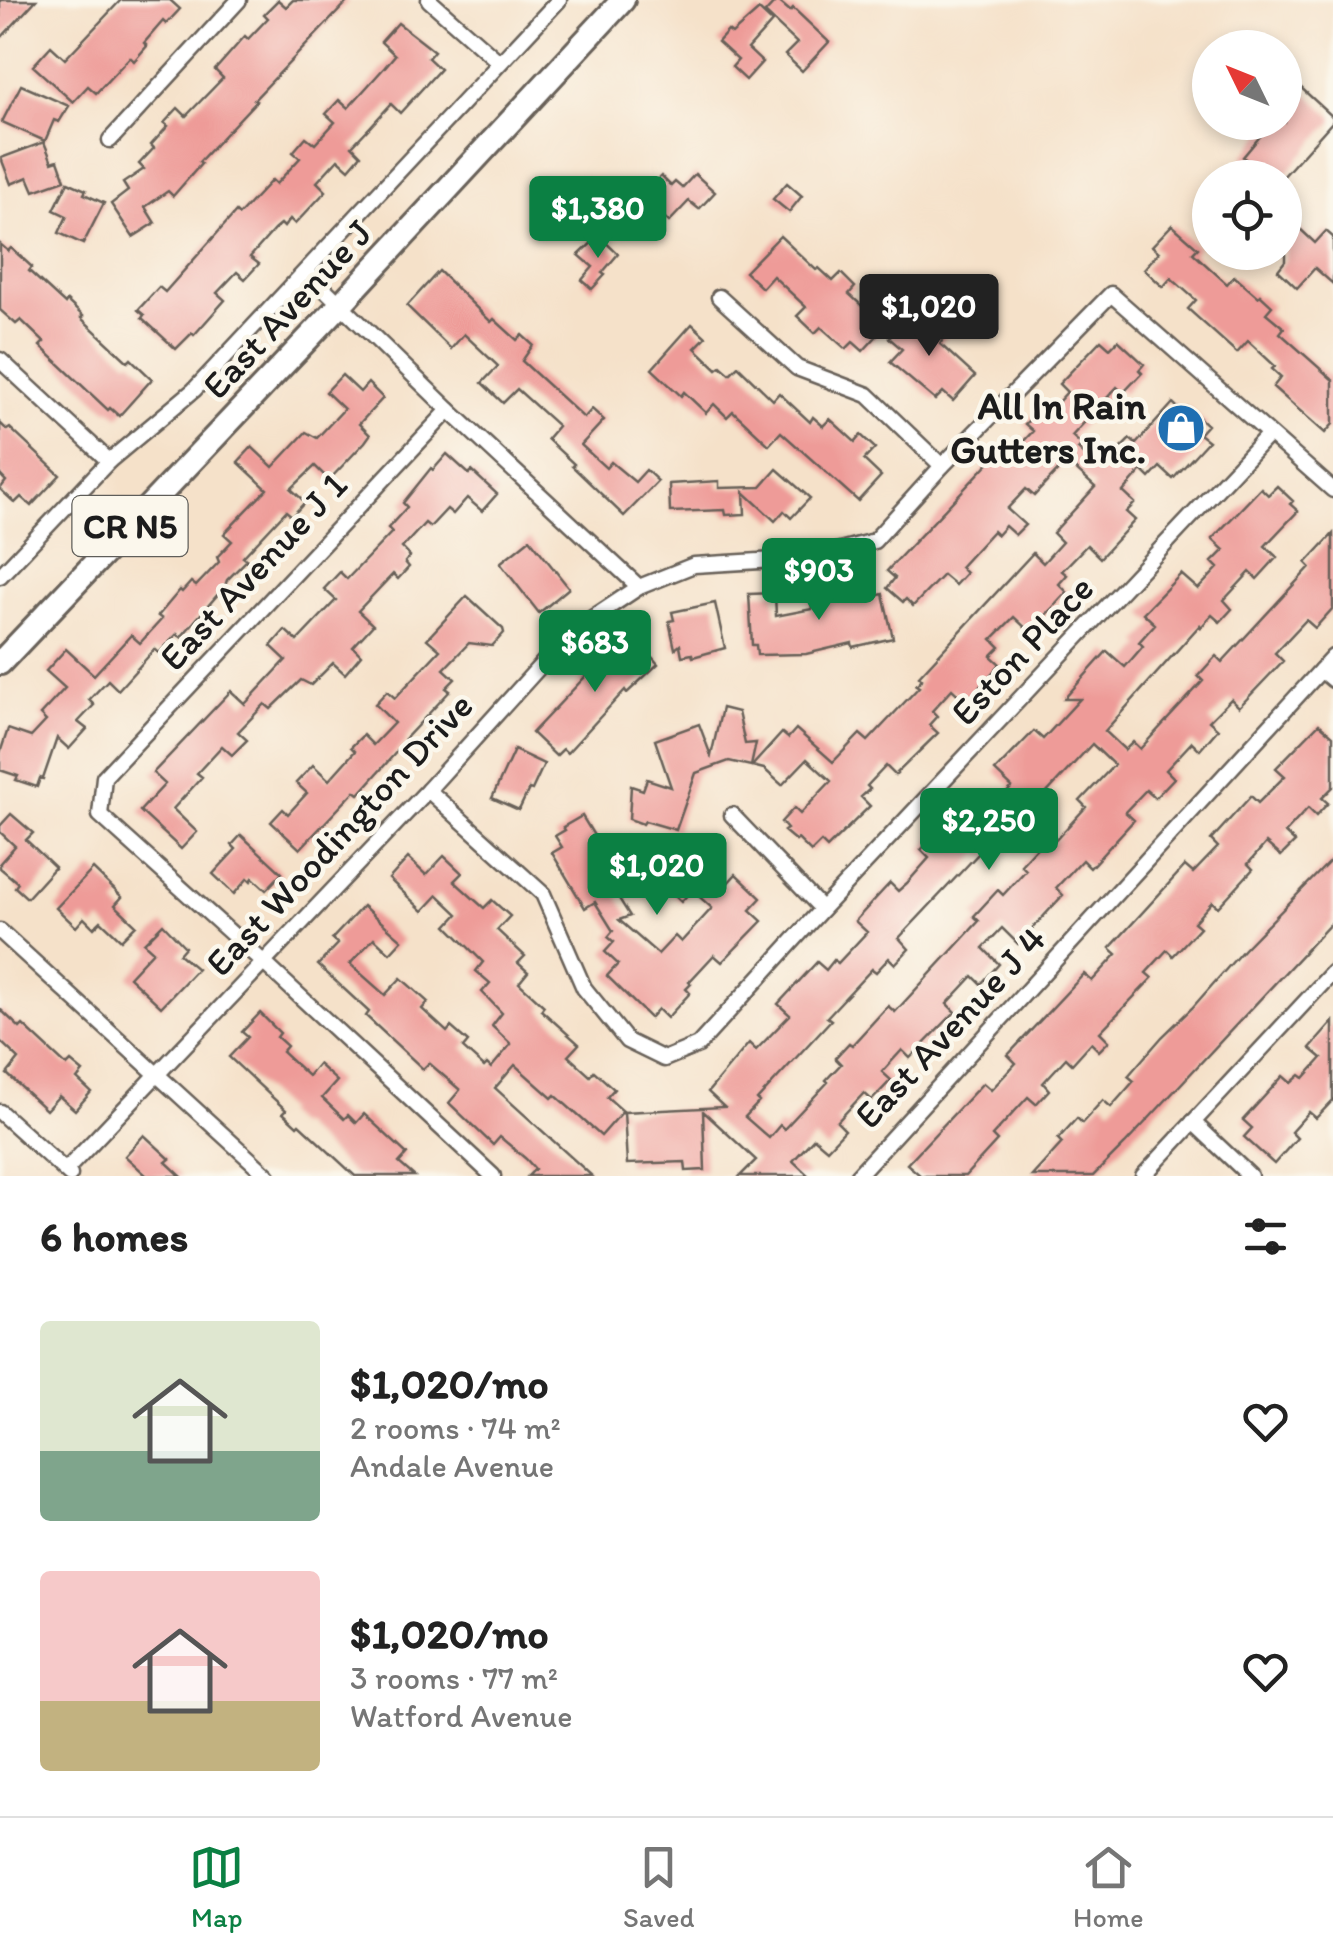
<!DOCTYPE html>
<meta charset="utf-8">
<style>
:root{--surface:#fff;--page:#f6f6f6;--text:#222;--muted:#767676;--line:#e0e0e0;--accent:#0b8043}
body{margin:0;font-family:Itim,sans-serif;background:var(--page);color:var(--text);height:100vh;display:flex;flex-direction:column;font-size:38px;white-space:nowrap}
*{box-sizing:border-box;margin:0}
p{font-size:32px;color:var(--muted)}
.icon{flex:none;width:55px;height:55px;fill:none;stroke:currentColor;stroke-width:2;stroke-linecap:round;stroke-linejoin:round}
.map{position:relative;height:1176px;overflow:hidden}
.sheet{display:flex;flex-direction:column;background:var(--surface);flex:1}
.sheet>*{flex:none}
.needle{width:65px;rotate:313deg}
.controls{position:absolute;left:1192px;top:30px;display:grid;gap:20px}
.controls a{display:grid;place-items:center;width:110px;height:110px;border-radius:50%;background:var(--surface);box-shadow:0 5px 15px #0003;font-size:50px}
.price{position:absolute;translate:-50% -85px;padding:0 22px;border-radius:10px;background:var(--accent);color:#fff;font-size:32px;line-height:65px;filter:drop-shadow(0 2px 5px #0008)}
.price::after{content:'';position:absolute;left:50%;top:60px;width:30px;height:22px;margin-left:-15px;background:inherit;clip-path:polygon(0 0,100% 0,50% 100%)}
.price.selected{background:#222;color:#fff}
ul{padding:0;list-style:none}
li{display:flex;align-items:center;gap:30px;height:250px;padding:0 40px}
li span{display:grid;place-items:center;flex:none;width:280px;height:200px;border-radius:10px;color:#555}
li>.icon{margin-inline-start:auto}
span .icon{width:120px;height:120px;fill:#fffc;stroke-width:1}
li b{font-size:42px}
h2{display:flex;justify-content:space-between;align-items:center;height:120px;padding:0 40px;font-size:42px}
.dock{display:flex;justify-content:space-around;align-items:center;height:140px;border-top:2px solid var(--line);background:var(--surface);font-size:28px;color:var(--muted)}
.dock a{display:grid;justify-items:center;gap:5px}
.dock .selected{color:var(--accent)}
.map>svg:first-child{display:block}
.building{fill:#ee9b98;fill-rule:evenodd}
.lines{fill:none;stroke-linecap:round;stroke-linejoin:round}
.street-casing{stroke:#686159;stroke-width:19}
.primary-casing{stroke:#686159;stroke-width:28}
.street{stroke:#fff;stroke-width:14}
.primary{stroke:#fff;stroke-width:22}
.labels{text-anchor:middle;stroke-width:9;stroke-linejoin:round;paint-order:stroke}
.shield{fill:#fbf7ec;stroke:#5f5e5a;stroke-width:2.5}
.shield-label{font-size:35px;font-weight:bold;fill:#1c1c1c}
.street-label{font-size:38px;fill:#1c1c1c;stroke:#fbf7ec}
.poi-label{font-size:38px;font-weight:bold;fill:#1c1c1c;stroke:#fbf7ec;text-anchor:end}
</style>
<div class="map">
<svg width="1333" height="1176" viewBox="0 0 1333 1176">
<rect width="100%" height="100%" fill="#fbf7ec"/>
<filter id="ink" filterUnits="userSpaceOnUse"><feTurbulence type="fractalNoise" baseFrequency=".01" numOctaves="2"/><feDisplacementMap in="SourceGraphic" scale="20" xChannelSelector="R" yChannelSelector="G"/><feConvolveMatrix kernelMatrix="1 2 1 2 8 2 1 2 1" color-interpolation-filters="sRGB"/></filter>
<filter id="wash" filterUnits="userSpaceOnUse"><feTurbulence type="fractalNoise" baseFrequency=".0048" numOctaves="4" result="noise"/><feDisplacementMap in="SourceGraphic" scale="40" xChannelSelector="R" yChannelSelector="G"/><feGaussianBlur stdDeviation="2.25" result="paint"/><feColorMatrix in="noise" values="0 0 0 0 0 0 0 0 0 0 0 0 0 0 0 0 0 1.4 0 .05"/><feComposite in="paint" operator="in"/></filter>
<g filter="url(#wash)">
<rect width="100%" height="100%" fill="#f5e1c9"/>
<g id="blocks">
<g class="building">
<polygon points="0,0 36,0 0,39"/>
<polygon points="121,0 170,0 180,9 166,24 163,21 144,43 147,46 134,61 130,57 96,93 88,86 73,102 33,66 51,46 65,59"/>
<polygon points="278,0 286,7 293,0 349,0 254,100 256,101 199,162 201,164 173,196 168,191 145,207 155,223 133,237 111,204 128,191 123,183 144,169 139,164 154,148 151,145 168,126 164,123 178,108 186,116 223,78 215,70 245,36 248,39 268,18 264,14"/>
<polygon points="777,0 790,11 793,8 829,42 802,71 785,55 797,43 765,13"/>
<polygon points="759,10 772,22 748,49 762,62 746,80 732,67 738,60 718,42 728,31 732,34"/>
<polygon points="398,23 434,51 428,58 440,69 400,113 391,104 370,127 352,146 361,155 349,169 338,159 317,182 326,191 295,224 290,219 284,227 281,224 274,230 250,257 259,264 245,279 237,272 217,293 225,300 194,335 192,333 176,349 142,318 144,315 138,310 159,287 165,292 236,212 239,215 272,180 276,184 300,158 293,152 306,137 315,144 335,122 326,114 339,100 348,108 384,68 395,55 381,42"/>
<polygon points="21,85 69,106 59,122 54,120 45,141 2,122"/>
<polygon points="1298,85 1333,117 1333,121 1282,178 1266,178 1243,157 1272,122 1285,122 1285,99"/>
<polygon points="44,142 52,162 58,160 65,180 34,191 28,177 11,184 1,158"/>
<polygon points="695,174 715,192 699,209 689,201 669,222 663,216 658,222 647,212 652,206 642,196 661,176 671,186 675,182 682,188"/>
<polygon points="68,182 86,190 84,194 104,203 83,244 59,233 67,216 54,210"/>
<polygon points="787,183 802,196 789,212 773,199"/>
<polygon points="1172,225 1198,248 1193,253 1227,284 1234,276 1258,297 1260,295 1272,306 1266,313 1284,328 1280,333 1333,380 1333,424 1325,433 1273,387 1281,377 1272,369 1275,366 1248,341 1237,353 1188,309 1196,300 1171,278 1163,287 1144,269 1159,252 1152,246"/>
<polygon points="1297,226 1315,243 1326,231 1333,237 1333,284 1315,268 1297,288 1278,270 1285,261 1285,240"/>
<polygon points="599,236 618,254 602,273 605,275 592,289 582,280 593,267 579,255"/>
<polygon points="780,236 816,270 819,268 833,281 841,273 855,287 849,294 885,327 863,351 853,342 846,349 821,327 815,333 797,316 806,307 773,276 762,288 745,272"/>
<polygon points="0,244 8,251 11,248 32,267 29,271 65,304 67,301 83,316 81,318 128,362 131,359 152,379 119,416 110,408 108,410 40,346 44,342 21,320 16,324 0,310"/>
<polygon points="439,271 491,322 494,319 517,340 522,335 533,345 522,361 584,418 592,409 604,420 581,445 606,468 611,462 635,482 646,470 658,481 624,516 572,466 574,464 547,439 558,426 517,389 503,403 482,383 498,366 464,334 451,349 407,306"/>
<polygon points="912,313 926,327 932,320 947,334 940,344 975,376 953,401 943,392 935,400 890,362 902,349 889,338"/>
<polygon points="692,324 706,337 695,348 717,369 721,366 730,374 738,366 773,400 779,393 810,422 813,417 823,426 830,419 855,442 861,435 875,448 864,460 881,476 858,501 781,432 769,445 733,411 727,417 714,404 706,413 684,392 681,396 652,369"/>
<polygon points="1101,340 1110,348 1118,340 1144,364 1139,370 1142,373 1123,393 1117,387 1072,436 1082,445 1078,449 1100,469 1130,439 1136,444 1173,403 1183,413 1188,407 1207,425 1199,434 1208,441 1173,479 1160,467 1150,478 1142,470 1123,492 1135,503 1126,512 1135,520 1100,558 1087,545 1062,571 1067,575 1059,584 1067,592 1030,632 1014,617 992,639 1000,647 991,656 1000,664 966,702 952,689 932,711 937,716 929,725 938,733 895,775 886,766 867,786 870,789 861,797 870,806 827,848 821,842 811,852 798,839 796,841 784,831 787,829 781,822 794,808 800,814 831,781 807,759 782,785 764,769 752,766 782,733 788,738 796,729 833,762 860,734 868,741 919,687 916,685 922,679 919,676 1033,553 1043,563 1062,542 1053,533 1095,487 1071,465 1070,467 1065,463 1034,496 1026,489 1007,509 1025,525 1015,535 1005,526 997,535 993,531 960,567 966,573 955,585 943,575 913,606 906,599 903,602 887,588 895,578 887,571 998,453 1006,460 1033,431 1025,424 1042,407 1048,413 1067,392 1059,384"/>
<polygon points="342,375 360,392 368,383 383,398 359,424 370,435 365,442 329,480 315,466 291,489 305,502 292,516 286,511 243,557 247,560 227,580 225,586 181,637 177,634 159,653 155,649 118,690 108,680 89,700 94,705 78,722 87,729 69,749 57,738 43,779 40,778 37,787 16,780 18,776 0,770 0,753 8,729 31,737 46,721 40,715 65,688 46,671 66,649 94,675 131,635 140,643 162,619 158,616 180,590 182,592 191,582 196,586 219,562 217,557 232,541 224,534 267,489 238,462 252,447 273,467 306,432 317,438 344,409 326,392"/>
<polygon points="0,423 7,430 10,428 60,475 31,506 21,497 15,503 0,489 6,481 0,475"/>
<polygon points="447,454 469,474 472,471 497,494 482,511 467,498 453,514 447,509 430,527 425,523 402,548 410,556 405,562 409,567 398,579 393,574 358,611 373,625 353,647 361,655 345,674 333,663 311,685 301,680 271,709 265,704 238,732 247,740 232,755 222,746 197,773 202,777 173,809 197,832 181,849 140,811 165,784 153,773 231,691 245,704 286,660 271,646 285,630 297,641 336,600 324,589 340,572 347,579 392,532 388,528 407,507 403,503 431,468 433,470"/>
<polygon points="777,469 810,498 791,518 784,511 775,521 744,492 745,514 726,515 725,510 670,512 669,484 719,481 719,488 761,487"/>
<path d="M1277,486L1293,501L1290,504L1298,511L1265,546L1277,557L1257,579L1250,572L1224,600L1232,609L1220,622L1212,615L1201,627L1200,625L1105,731L1125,750L1133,742L1140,749L1203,681L1198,676L1216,656L1222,662L1310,567L1306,563L1333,534V608L1315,628L1306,620L1275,653L1283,661L1239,707L1231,699L1209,721L1218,729L1200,750L1192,742L1166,770L1174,778L1155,798L1146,790L1125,812L1134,820L1090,868L1082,860L1056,888L1063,895L1018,944L1002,928L983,948L999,964L981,984L973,976L947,1004L955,1012L910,1058L902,1050L882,1072L891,1080L872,1100L864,1093L837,1122L845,1130L827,1149L814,1138L793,1161L809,1176H740L756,1160L703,1111L705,1170L686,1171L685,1162L627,1164L624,1112L724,1107L708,1092L749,1043L756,1050L790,1015L778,1004L817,962L826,970L834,960L838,963L867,932L855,921L890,883L898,891L907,883L929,858L921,850L965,804L976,815L988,803L993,807L1012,787L995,771L1034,731L1043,739L1080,699H1064L1107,651L1125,667L1143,646L1139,642L1155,624L1143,613L1181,574L1198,589L1218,568L1212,562L1224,550L1212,539L1261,488L1268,495ZM1092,744L1114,765L1080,801L1086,807L1052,844L1046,838L1021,865L1026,870L1003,895L998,890L974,916L979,921L895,1012L888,1006L852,1045L849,1043L835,1058L841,1064L826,1080L828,1082L784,1129L780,1125L769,1138L745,1117L759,1102L757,1100L831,1020L827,1017L872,969L876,972L889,958L895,964L909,949L899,938L980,852L984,856L1018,823L1023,828L1047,801L1043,797Z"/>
<polygon points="530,539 569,588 539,613 500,563"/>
<polygon points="856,585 860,600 883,594 893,638 853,647 852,643 806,654 757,655 756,645 752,645 749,594 775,593 776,616 812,609 810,597"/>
<polygon points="467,596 503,629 504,633 492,646 469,643 444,669 455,679 446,688 450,691 405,739 407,740 359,794 355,791 300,849 271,822 283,809 288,814 307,793 296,783 313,765 329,780 355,751 351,747 363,735 373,745 394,723 375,704 387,691 395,698 440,650 427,639"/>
<polygon points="715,603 725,648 693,657 692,654 682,656 680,645 675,649 669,621 674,620 672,612"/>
<polygon points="633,635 658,664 627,693 625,690 567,753 563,749 556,756 532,733 599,662 597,660 622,639 624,642"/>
<polygon points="722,708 738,712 745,744 756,743 751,766 729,761 696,773 676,830 652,823 645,821 643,824 629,819 631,786 643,790 647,779 671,787 655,740 699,724 711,756"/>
<polygon points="1319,724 1333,736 1333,787 1322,798 1328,803 1316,816 1308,808 1285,833 1295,842 1281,856 1266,843 1248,864 1253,869 1232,892 1218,907 1212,902 1194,922 1200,927 1173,956 1167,950 1146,973 1152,978 1100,1032 1109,1041 1099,1051 1091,1043 1072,1064 1066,1058 1043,1083 1049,1090 1036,1104 1028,1097 992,1136 997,1141 965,1176 921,1176 907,1164 983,1083 991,1090 1016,1063 1008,1055 1084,974 1092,981 1117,954 1110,948 1185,866 1193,873 1218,847 1211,840 1251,796 1258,803 1285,776 1276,768"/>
<polygon points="514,750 544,764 532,790 529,789 519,810 492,798"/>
<polygon points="11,814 33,833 26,840 55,867 27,898 15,887 18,883 0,868 0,863 15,846 0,832 0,826"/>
<polygon points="582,816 628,891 618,897 630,916 619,920 658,954 675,936 681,942 712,908 692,890 681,902 667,888 662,894 646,878 684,836 698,850 688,861 714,886 719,881 725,886 736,874 761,898 750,910 762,921 722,962 714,955 689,982 691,984 686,989 690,993 667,1018 658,1009 650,1018 607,976 618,964 605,952 614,942 608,937 613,931 595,902 585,908 552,853 562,847 555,836 565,830 563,827"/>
<polygon points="241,835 282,873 266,890 253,878 251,881 248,878 234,894 213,874 236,849 232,845"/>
<polygon points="444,856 462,873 454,881 475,900 484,908 492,900 510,916 497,930 525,956 518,963 528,972 519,983 544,1006 541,1010 579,1044 568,1056 590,1076 594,1071 614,1089 607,1097 623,1111 601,1136 555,1095 552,1098 515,1065 495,1088 592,1176 528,1176 535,1169 526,1159 500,1137 493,1145 449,1103 460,1090 429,1063 423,1069 366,1016 369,1012 318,965 338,944 332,939 363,906 402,940 390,953 374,938 350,964 385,995 401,978 428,1002 422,1009 447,1032 451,1027 468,1042 463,1048 484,1067 487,1064 491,1068 511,1044 492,1026 502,1013 482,992 490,983 476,971 483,962 447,926 458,914 438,895 423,911 389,879 408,858 426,875"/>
<polygon points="1333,858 1333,921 1125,1144 1093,1176 1032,1176 1062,1143 1058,1139 1077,1118 1082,1123 1103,1100 1111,1107 1134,1081 1128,1076 1162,1037 1192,1008 1244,949"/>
<polygon points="93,869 122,897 115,905 136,925 121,940 101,921 94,928 84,918 76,927 56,908"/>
<polygon points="163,924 185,947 179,954 197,969 161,1007 129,977 153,951 144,943"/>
<polygon points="0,1009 20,1028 23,1025 67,1066 71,1062 83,1072 77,1079 91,1092 75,1110 59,1096 46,1110 7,1074 19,1059 0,1041"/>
<polygon points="260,1013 280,1033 277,1037 287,1046 282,1052 308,1076 318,1064 337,1081 322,1098 344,1119 348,1115 356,1123 364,1114 407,1154 399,1163 414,1176 355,1176 299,1124 297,1126 283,1113 286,1110 229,1057 248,1037 242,1032"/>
<polygon points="1333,1022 1333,1100 1316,1118 1309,1112 1291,1132 1297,1138 1274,1164 1244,1137 1252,1128 1243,1120 1283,1076 1291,1083 1300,1075 1304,1078 1322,1058 1310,1048"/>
<polygon points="144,1135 170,1159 166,1162 181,1176 147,1176 125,1156"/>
</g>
</g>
</g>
<g filter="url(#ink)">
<use href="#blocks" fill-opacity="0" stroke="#686159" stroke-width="2.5"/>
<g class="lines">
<g class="street-casing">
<g id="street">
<polyline points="429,0 499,62"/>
<polyline points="110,140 239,0"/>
<polyline points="306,271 449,410 639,587"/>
<polyline points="719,297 797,368 868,395 942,466"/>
<polyline points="0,360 109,461"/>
<polyline points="449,410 104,777 100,815 263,962 493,1176"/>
<polyline points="0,576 109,461 194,390 559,0"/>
<polyline points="1321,670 1333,680"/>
<polyline points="428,790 543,894 584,988 627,1041 664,1059 698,1045 822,909 1268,435"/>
<polyline points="732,815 822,909"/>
<polyline points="0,931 268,1176"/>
<polyline points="0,1112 70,1175"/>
<polyline points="1193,1122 1250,1176"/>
<polyline points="66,1170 428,790 570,633 639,587 694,565 810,558 874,541 942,466 1111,294 1333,490"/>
<polyline points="857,1176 1333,657"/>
<polyline points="1143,1176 1333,972"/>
</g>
</g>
<g class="primary-casing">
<polyline id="primary" points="0,663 340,305 623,0"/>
</g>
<use href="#street" class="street"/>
<use href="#primary" class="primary"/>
</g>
</g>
<defs>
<g id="shop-disc" transform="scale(2.5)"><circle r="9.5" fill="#1f6fb2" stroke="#fbf7ec"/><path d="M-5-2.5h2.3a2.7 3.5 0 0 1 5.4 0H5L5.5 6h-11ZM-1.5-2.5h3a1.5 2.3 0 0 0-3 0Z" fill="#fff"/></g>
</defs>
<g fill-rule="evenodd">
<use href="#shop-disc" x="1181" y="428"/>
</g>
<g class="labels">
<rect class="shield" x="72.5" y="496" width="115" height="60" rx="8"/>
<g class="shield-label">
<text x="130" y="538">CR N5</text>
</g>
<g class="street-label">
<text transform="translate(287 309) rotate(-47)" y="13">East Avenue J</text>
<text transform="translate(253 571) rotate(-47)" y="13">East Avenue J 1</text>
<text transform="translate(1022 650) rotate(-47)" y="13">Eston Place</text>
<text transform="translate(339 834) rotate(-47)" y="13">East Woodington Drive</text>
<text transform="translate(950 1027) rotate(-47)" y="13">East Avenue J 4</text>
</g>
<g class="poi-label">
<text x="1146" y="419">All In Rain<tspan x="1146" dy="44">Gutters Inc.</tspan></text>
</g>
</g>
</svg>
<div class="controls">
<a><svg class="needle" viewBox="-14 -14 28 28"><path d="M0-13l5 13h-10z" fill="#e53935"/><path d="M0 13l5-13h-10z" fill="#767676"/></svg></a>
<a><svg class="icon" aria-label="locate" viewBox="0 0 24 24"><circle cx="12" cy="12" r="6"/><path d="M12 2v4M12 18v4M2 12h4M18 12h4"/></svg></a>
</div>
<b class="price" style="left:598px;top:261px">$1,380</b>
<b class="price selected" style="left:929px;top:359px">$1,020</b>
<b class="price" style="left:819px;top:623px">$903</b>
<b class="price" style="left:595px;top:695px">$683</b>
<b class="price" style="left:989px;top:873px">$2,250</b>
<b class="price" style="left:657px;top:918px">$1,020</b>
</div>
<section class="sheet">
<h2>6 homes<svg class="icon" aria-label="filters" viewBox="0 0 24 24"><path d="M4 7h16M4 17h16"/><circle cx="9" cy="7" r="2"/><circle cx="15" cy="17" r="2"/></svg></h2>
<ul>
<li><span style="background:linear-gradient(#dfe7d0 65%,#7fa58c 0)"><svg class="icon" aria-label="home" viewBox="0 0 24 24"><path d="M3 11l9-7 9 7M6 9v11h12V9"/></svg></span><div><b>$1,020/mo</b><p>2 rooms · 74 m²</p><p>Andale Avenue</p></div><svg class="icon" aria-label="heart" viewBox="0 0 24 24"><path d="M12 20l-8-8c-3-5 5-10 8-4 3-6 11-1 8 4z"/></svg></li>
<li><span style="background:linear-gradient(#f6c9c9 65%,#c2b280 0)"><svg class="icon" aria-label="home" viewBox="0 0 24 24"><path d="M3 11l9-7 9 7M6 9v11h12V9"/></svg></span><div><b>$1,020/mo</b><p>3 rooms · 77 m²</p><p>Watford Avenue</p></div><svg class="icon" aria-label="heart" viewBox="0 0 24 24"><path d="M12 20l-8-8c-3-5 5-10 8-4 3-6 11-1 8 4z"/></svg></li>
</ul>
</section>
<nav class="dock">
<a class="selected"><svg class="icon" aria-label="map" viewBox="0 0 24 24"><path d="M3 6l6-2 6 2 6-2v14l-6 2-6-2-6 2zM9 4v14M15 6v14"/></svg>Map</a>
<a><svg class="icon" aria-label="saved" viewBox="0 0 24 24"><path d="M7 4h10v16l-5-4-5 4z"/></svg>Saved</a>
<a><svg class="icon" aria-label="home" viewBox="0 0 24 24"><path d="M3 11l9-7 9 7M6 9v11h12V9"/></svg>Home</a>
</nav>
